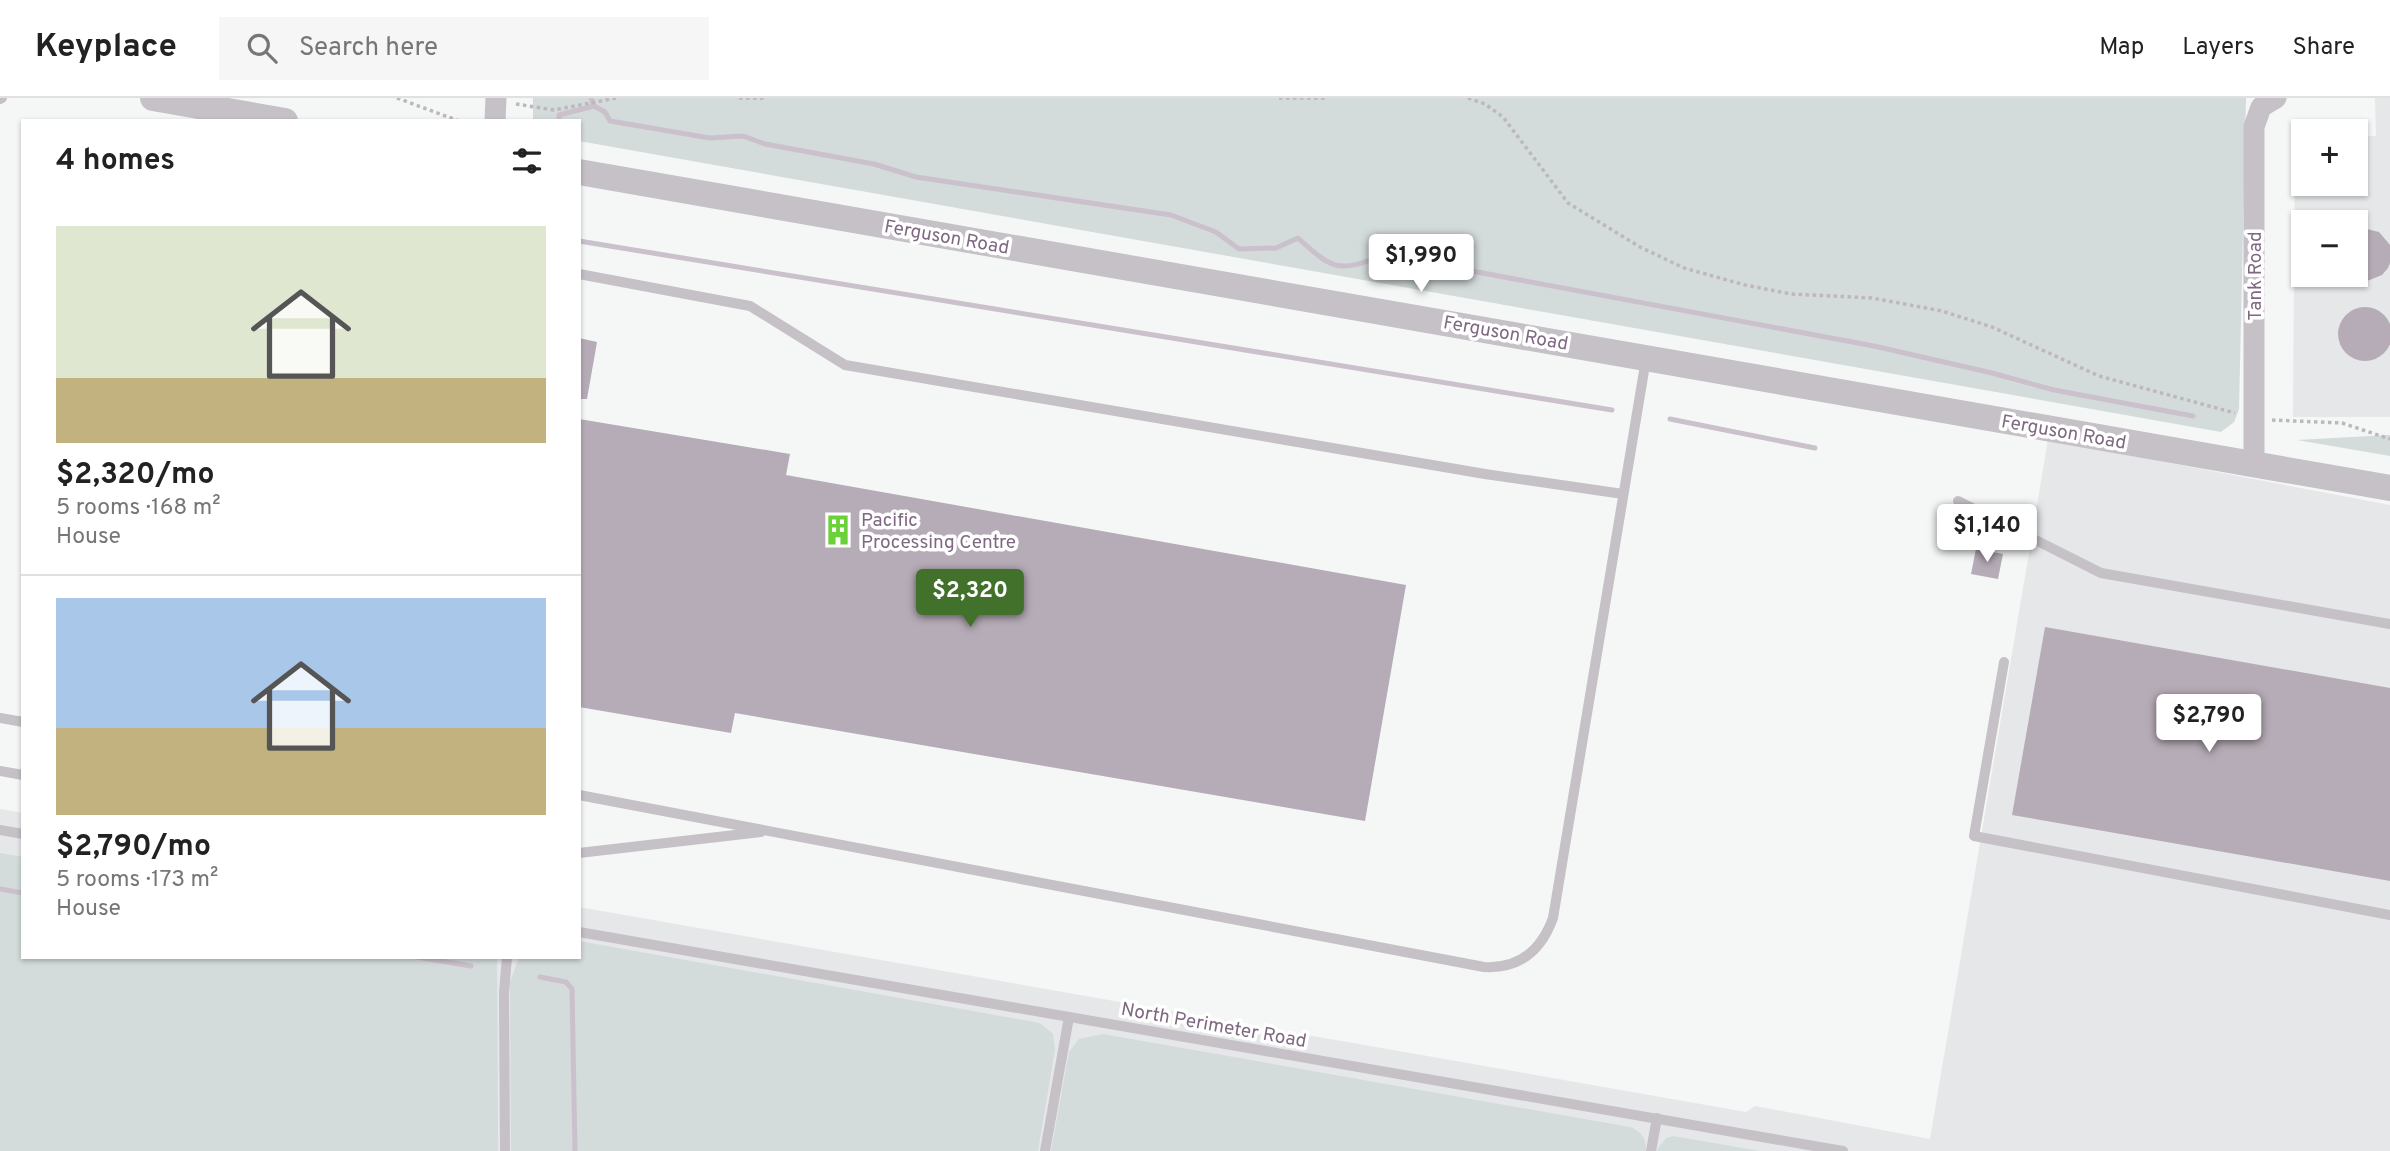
<!DOCTYPE html>
<meta charset="utf-8">
<style>
:root{--surface:#fff;--page:#f6f6f6;--text:#222;--muted:#767676;--line:#e0e0e0;--accent:#42712c}
body{margin:0;font-family:Overpass,sans-serif;background:var(--page);color:var(--text);height:100vh;display:flex;flex-direction:column;font-size:26px;white-space:nowrap}
*{box-sizing:border-box;margin:0}
p{font-size:23px;color:var(--muted)}
.icon{flex:none;width:38px;height:38px;fill:none;stroke:currentColor;stroke-width:2;stroke-linecap:round;stroke-linejoin:round}
.map{position:relative;flex:1;overflow:hidden}
.sheet{position:absolute;left:21px;top:21px;width:560px;height:840px;display:flex;flex-direction:column;background:var(--surface);border-radius:0px;box-shadow:0 2px 5px #0004}
.sheet>*{flex:none}
.tools{position:absolute;left:2291px;top:21px;display:grid;gap:14px}
.tools a{display:grid;place-items:center;width:77px;height:77px;border-radius:0px;background:var(--surface);box-shadow:0 2px 5px #0004;font-size:35px}
.price{position:absolute;translate:-50% -60px;padding:0 16px;border-radius:7px;background:#fff;color:#222;font-size:23px;line-height:46px;filter:drop-shadow(0 2px 4px #0008)}
.price::after{content:'';position:absolute;left:50%;top:42px;width:21px;height:16px;margin-left:-10px;background:inherit;clip-path:polygon(0 0,100% 0,50% 100%)}
.price.on{background:var(--accent);color:#fff}
ul{padding:0;list-style:none}
li{display:grid;align-content:center;gap:14px;height:371px;padding:0 35px}
li+li{border-top:2px solid var(--line)}
li span{display:grid;place-items:center;height:217px;border-radius:0px;color:#555}
li>.icon{margin-inline-start:auto}
span .icon{width:126px;height:126px;fill:#fffc;stroke-width:1}
li b{font-size:30px}
h2{display:flex;justify-content:space-between;align-items:center;height:84px;padding:0 35px;font-size:30px}
header{display:flex;align-items:center;gap:42px;box-sizing:border-box;height:98px;padding:0 35px;background:var(--surface);border-bottom:2px solid var(--line)}
header strong{font-size:33px}
nav{display:flex;gap:38px;margin-inline-start:auto;font-size:24px}
.search{width:490px;height:63px;background:var(--page);display:flex;align-items:center;gap:18px;box-sizing:border-box;padding:0 24px;border-radius:0px;color:var(--muted);font-size:26px}
.map>svg:first-child{display:block}
.built{fill:#e6e7e8;fill-rule:evenodd}
.green{fill:#d4dbdb}
.lines{fill:none;stroke-linecap:round;stroke-linejoin:round}
.stream{stroke:#cac1cd;stroke-width:5}
.building{fill:#b6acb7}
.path{stroke:#bdb8bd;stroke-width:3.5;stroke-dasharray:3.5 3.5;stroke-linecap:butt}
.service{stroke:#c6c0c7;stroke-width:10}
.minor{stroke:#c6c0c7;stroke-width:21}
.tertiary{stroke:#c6c0c7;stroke-width:26}
.labels{text-anchor:middle;stroke-width:7;stroke-linejoin:round;paint-order:stroke}
.street-label{font-size:19px;fill:#7f6982;stroke:#fff}
.poi-label{font-size:19px;fill:#7f6982;stroke:#fff;text-anchor:start}
</style>
<header>
<strong>Keyplace</strong>
<div class="search"><svg class="icon" aria-label="search" viewBox="0 0 24 24"><circle cx="10" cy="10" r="6"/><path d="M15 15l6 6"/></svg>Search here</div>
<nav><a>Map</a><a>Layers</a><a>Share</a></nav>
</header>
<div class="map">
<svg width="2390" height="1053" viewBox="0 0 2390 1053">
<rect width="100%" height="100%" fill="#f4f7f5"/>
<g class="built">
<path d="M2375,0H2390V319H2293L2295,38H2303V86H2356V38H2376ZM2303,124H2356V177H2303Z"/>
<polygon points="2048,342 2390,407 2390,1053 0,1053 0,711 23,715 23,859 579,859 579,809 1746,1014 1755,1008 1930,1041"/>
</g>
<g class="green">
<polygon points="533,0 2246,0 2239,311 2234,324 2221,334 579,43 579,23 533,23"/>
<polygon points="2390,337 2390,358 2297,342"/>
<polygon points="0,755 23,759 23,859 497,859 498,1053 0,1053"/>
<polygon points="579,843 1040,925 1053,936 1055,952 1038,1053 511,1053 510,884 519,859 579,859"/>
<path d="M1103,936L1630,1029C1641,1033 1647,1041 1646,1053H1051L1069,954L1079,941Z"/>
<polygon points="1673,1038 1760,1053 1656,1053 1666,1040"/>
</g>
<g class="lines">
<g class="stream">
<path d="M594,8L605,14L610,23L710,40L743,38L765,46L874,66L916,79L1171,117L1216,134L1239,151L1276,150L1298,140C1336,175 1339,173 1386,157L1874,248L1992,275L2054,292L2193,318"/>
<polyline points="559,23 559,17 594,8 591,0"/>
<polyline points="579,143 1612,312"/>
<polyline points="1670,321 1815,350"/>
<polyline points="0,791 23,795"/>
<polyline points="417,859 471,868"/>
<polyline points="540,879 566,884 572,891 575,1053"/>
</g>
</g>
<g class="building">
<polygon points="2363,130 2379,134 2390,147 2390,165 2388,170 2382,177 2367,183 2356,182 2356,132"/>
<circle cx="2365" cy="236" r="27"/>
<polygon points="579,240 597,244 587,301 579,301"/>
<polygon points="579,321 790,356 786,377 1406,487 1365,723 735,615 731,635 579,609"/>
<polygon points="1976,451 2003,456 1998,481 1971,476"/>
<polygon points="2045,529 2390,590 2390,783 2012,717"/>
</g>
<g class="lines">
<g class="path">
<polyline points="397,0 459,23"/>
<polyline points="739,0 766,0"/>
<polyline points="1279,0 1328,0"/>
<polyline points="1468,0 1485,6 1503,19 1568,105 1640,149 1684,170 1745,187 1791,196 1872,200 1942,213 1992,229 2099,278 2235,315"/>
<polyline points="516,6 554,12 616,0"/>
<polyline points="2272,322 2342,325 2390,341"/>
</g>
<g class="service">
<polyline points="0,1 2,0"/>
<polyline points="579,176 750,208 845,267 1485,376 1623,396"/>
<polyline points="1958,403 2101,475 2390,526"/>
<polyline points="2004,564 1974,738 2390,817"/>
<polyline points="0,620 23,624"/>
<polyline points="0,673 23,677"/>
<path d="M579,697L1484,869C1519,871 1541,853 1553,820L1646,261"/>
<polyline points="0,732 23,736"/>
<polyline points="579,755 761,734"/>
<polyline points="579,834 1843,1053"/>
<polyline points="505,1053 504,895 507,859"/>
<polyline points="1045,1053 1069,919"/>
<polyline points="1651,1053 1657,1020"/>
</g>
<g class="minor">
<polyline points="495,23 496,0"/>
<polyline points="2254,366 2254,29 2261,9 2276,0"/>
</g>
<g class="tertiary">
<polyline points="153,0 285,23"/>
<polyline points="579,74 2390,390"/>
</g>
</g>
<defs>
<g id="building-bare" transform="scale(2.415)"><path d="M-4-6H4V6H1V3H-1V6H-4ZM-2.5-4.3h1.7v1.8h-1.7ZM.8-4.3h1.7v1.8H.8ZM-2.5-1h1.7V.8h-1.7ZM.8-1h1.7V.8H.8Z" fill="#6ad139" stroke="#fff" stroke-width="2.5" paint-order="stroke"/></g>
</defs>
<g fill-rule="evenodd">
<use href="#building-bare" x="838" y="432"/>
</g>
<g class="labels">
<g class="street-label">
<text transform="translate(947 138) rotate(10)" y="7">Ferguson Road</text>
<text transform="translate(2254 178) rotate(-90)" y="7">Tank Road</text>
<text transform="translate(1506 234) rotate(10)" y="7">Ferguson Road</text>
<text transform="translate(2064 333) rotate(10)" y="7">Ferguson Road</text>
<text transform="translate(1214 926) rotate(10)" y="7">North Perimeter Road</text>
</g>
<g class="poi-label">
<text x="861" y="428">Pacific<tspan x="861" dy="22">Processing Centre</tspan></text>
</g>
</g>
</svg>
<div class="tools">
<a>+</a>
<a>−</a>
</div>
<b class="price" style="left:1421px;top:196px">$1,990</b>
<b class="price" style="left:1987px;top:466px">$1,140</b>
<b class="price on" style="left:970px;top:531px">$2,320</b>
<b class="price" style="left:2209px;top:656px">$2,790</b>
<section class="sheet">
<h2>4 homes<svg class="icon" aria-label="filters" viewBox="0 0 24 24"><path d="M4 7h16M4 17h16"/><circle cx="9" cy="7" r="2"/><circle cx="15" cy="17" r="2"/></svg></h2>
<ul>
<li><span style="background:linear-gradient(#dfe7d0 70%,#c2b280 0)"><svg class="icon" aria-label="home" viewBox="0 0 24 24"><path d="M3 11l9-7 9 7M6 9v11h12V9"/></svg></span><div><b>$2,320/mo</b><p>5 rooms · 168 m²</p><p>House</p></div></li>
<li><span style="background:linear-gradient(#a9c7e8 60%,#c2b280 0)"><svg class="icon" aria-label="home" viewBox="0 0 24 24"><path d="M3 11l9-7 9 7M6 9v11h12V9"/></svg></span><div><b>$2,790/mo</b><p>5 rooms · 173 m²</p><p>House</p></div></li>
</ul>
</section>
</div>
